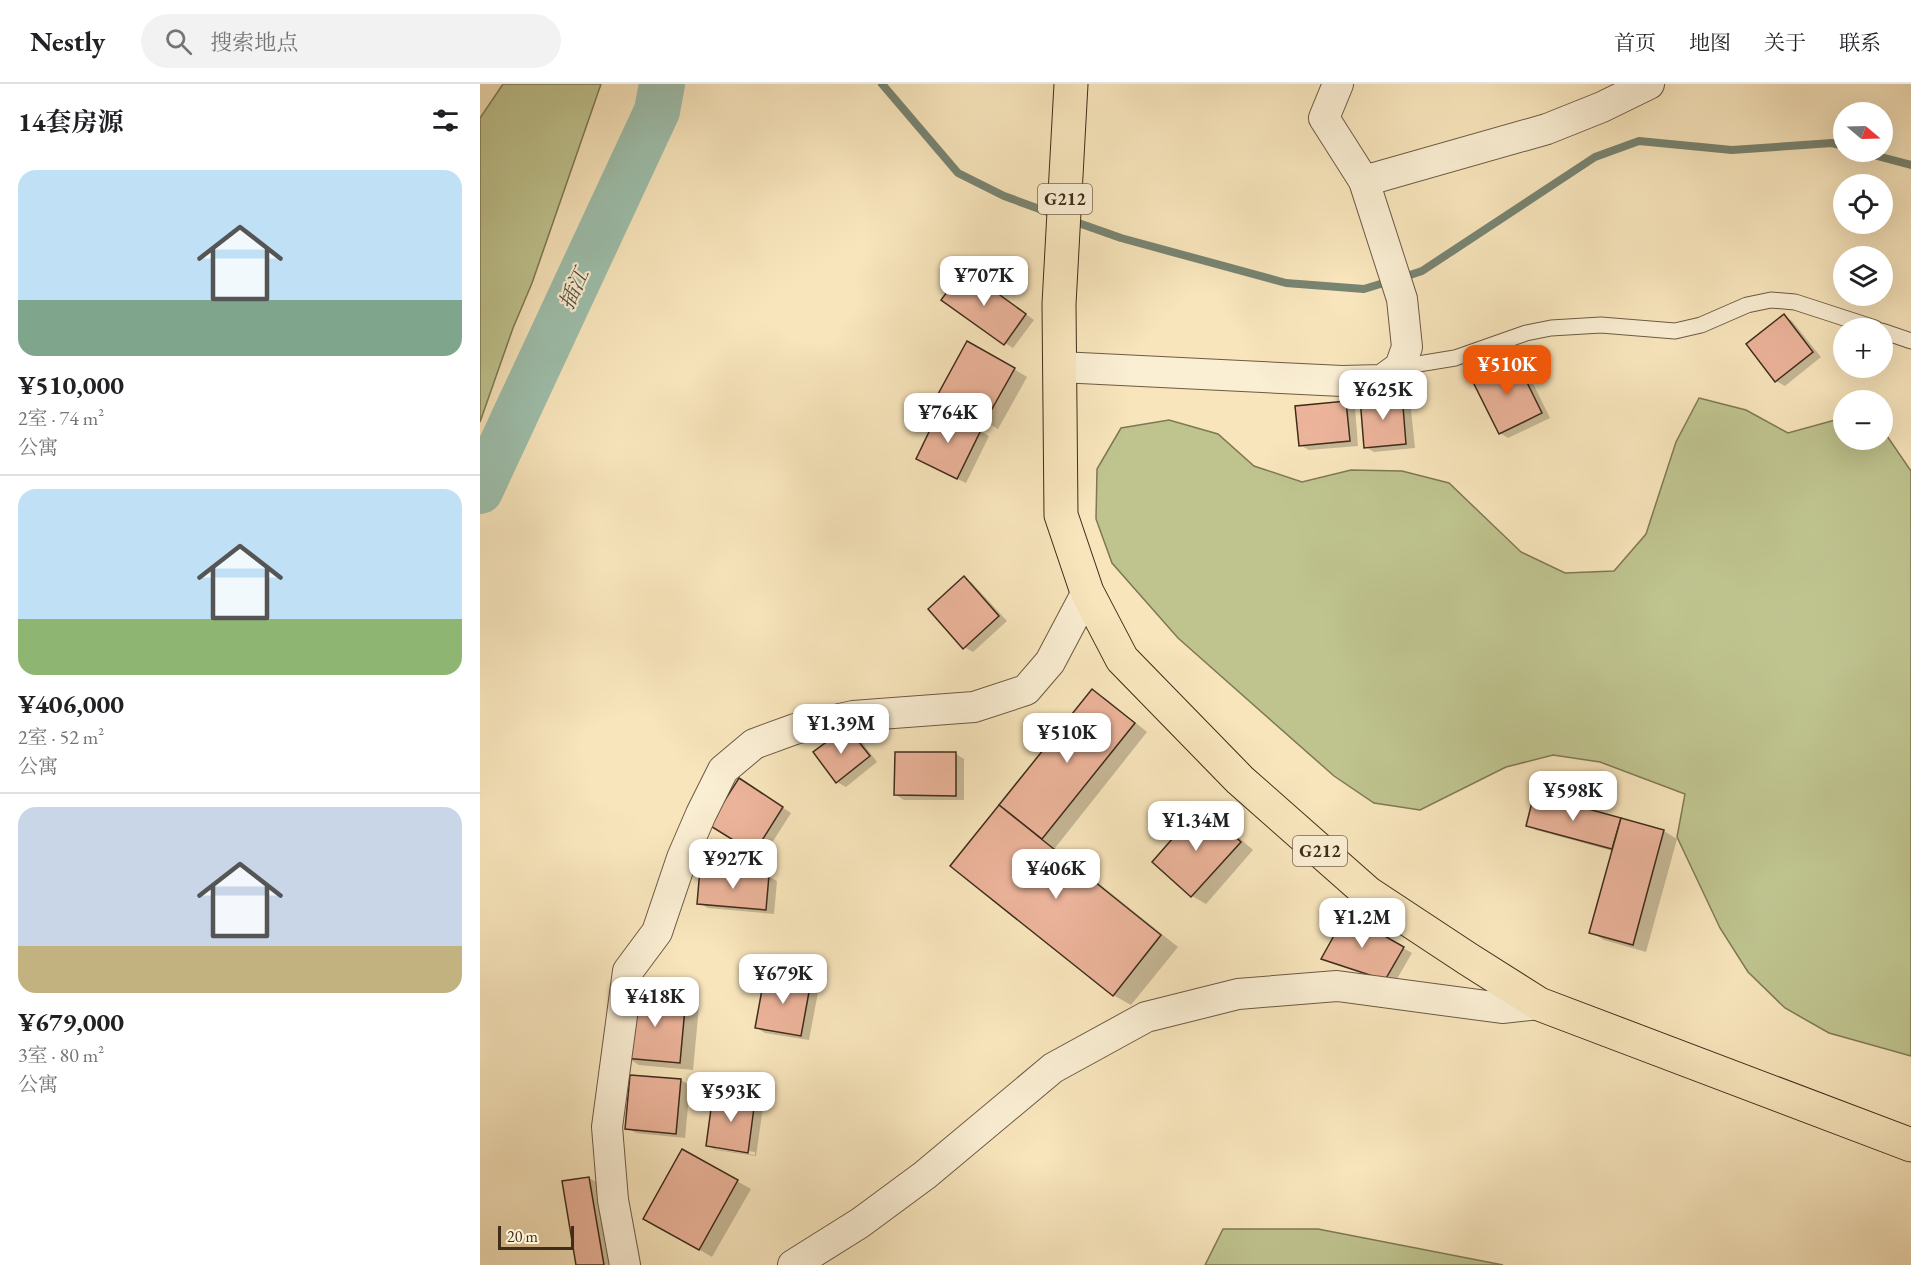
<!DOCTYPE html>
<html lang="zh">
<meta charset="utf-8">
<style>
:root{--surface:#fff;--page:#f2f2f2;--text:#202124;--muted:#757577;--line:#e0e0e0;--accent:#ea580c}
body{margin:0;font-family:"EB Garamond","Noto Serif SC",serif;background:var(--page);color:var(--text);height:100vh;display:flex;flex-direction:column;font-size:22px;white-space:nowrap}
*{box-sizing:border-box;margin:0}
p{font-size:20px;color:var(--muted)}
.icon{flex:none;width:33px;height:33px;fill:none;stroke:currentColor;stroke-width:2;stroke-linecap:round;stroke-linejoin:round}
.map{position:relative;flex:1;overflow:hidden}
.drawer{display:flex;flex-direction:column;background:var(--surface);width:480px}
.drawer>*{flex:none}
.needle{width:39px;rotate:109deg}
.fabs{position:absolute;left:1353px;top:18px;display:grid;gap:12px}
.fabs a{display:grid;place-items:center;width:60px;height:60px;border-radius:50%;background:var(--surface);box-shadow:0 6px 24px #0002;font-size:30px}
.scale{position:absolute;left:18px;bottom:15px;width:76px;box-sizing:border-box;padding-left:6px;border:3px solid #3f2c1b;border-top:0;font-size:16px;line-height:21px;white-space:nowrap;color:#3f2c1b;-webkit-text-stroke:4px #faeed3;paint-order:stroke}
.price{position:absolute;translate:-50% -51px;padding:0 14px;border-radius:12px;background:#fff;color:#222;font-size:20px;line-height:39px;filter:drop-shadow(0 2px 3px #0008)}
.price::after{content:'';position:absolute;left:50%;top:36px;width:18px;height:14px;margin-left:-9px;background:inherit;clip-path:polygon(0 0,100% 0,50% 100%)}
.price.on{background:var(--accent);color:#fff}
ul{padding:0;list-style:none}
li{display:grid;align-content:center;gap:12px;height:318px;padding:0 18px}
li+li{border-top:2px solid var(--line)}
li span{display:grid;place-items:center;height:186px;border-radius:18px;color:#555}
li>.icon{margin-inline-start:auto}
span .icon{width:108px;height:108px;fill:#fffc;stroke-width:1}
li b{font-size:26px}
h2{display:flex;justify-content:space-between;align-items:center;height:72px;padding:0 18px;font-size:26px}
header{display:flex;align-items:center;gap:36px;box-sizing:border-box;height:84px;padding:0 30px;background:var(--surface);border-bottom:2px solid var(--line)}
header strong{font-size:28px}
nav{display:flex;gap:33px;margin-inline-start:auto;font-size:21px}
.search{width:420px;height:54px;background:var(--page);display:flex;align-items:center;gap:15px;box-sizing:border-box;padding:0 21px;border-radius:33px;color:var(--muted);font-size:22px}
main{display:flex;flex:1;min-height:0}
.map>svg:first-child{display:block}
.green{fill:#bfc48f;stroke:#7f7855;stroke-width:1.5}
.shadow{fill:#0003;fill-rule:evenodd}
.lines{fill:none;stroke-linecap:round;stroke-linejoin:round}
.stream{stroke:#788472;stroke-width:8}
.river{stroke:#9ebfac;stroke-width:46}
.building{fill:#ecb49b;stroke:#3f2c1b;stroke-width:1.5}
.lane-casing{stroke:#6d5a43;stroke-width:17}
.street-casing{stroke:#6d5a43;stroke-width:32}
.highway-casing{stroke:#3f2c1b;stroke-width:35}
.lane{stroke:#faeed3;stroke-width:15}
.street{stroke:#faeed3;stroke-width:30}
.highway{stroke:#f8e5bc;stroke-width:33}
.labels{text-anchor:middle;stroke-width:4.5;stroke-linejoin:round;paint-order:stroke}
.shield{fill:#faeed3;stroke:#776652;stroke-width:1.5}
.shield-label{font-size:18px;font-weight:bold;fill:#3f2c1b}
.water-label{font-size:21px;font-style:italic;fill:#57513f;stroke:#faeed3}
</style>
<header>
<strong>Nestly</strong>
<div class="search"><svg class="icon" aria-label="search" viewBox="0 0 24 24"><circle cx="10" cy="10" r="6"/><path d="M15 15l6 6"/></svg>搜索地点</div>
<nav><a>首页</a><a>地图</a><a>关于</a><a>联系</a></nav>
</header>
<main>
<section class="drawer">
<h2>14套房源<svg class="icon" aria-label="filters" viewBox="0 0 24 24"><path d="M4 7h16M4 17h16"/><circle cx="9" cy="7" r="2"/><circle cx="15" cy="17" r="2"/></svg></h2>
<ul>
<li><span style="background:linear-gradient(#bfe0f5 70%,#7fa58c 0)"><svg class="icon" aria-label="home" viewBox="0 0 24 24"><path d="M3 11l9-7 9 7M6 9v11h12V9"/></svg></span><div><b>¥510,000</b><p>2室 · 74 m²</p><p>公寓</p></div></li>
<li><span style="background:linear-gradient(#bfe0f5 70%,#8fb573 0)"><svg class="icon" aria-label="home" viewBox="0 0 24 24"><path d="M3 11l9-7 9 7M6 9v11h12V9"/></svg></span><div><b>¥406,000</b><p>2室 · 52 m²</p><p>公寓</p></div></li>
<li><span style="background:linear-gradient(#c9d6e8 75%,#c2b280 0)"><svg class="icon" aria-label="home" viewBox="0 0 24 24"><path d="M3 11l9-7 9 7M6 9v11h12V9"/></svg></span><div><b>¥679,000</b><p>3室 · 80 m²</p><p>公寓</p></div></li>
</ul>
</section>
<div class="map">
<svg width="1431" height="1181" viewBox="0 0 1431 1181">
<rect width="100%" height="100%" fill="#f8e5bc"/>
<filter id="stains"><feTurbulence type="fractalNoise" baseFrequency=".00333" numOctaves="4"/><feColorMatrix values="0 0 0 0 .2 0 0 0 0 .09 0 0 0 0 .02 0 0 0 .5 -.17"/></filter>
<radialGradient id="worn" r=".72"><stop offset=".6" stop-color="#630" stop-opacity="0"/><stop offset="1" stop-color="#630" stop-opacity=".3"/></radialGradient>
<g class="green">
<polygon points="23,0 121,0 52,199 33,244 0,338 0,34"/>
<polygon points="1219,314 1266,326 1308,349 1355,336 1363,338 1364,356 1402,356 1403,346 1431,387 1431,972 1349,949 1305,924 1268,888 1240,844 1197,753 1205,710 1120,678 1073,671 1026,683 940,726 894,719 854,692 698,554 632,479 616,435 617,385 641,344 689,336 738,350 774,382 822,398 871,386 922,387 969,399 1041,468 1085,489 1134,487 1166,450 1196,358"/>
<polygon points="743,1145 838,1145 1023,1181 725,1181"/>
</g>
<g class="shadow">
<polygon points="493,192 554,236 533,264 525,259"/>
<polygon points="1304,232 1312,237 1341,273 1305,302 1296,297"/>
<polygon points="1035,276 1044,281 1070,334 1028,354 1020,349"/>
<polygon points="534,285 547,293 518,345 459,312"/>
<polygon points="922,311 930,316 935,364 894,368 886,363"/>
<polygon points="866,319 875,324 878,362 829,366 820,361"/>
<polygon points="500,347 509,352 486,399 447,380"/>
<polygon points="484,494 492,499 527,537 493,568 484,563"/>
<polygon points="612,607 625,614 667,648 575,764 698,863 651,921 633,911 472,782"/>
<polygon points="367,644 375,649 397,678 366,703 357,698"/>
<polygon points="476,670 484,675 484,716 424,716 416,711"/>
<polygon points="268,701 311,729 283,773 231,740"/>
<polygon points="1055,712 1184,747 1197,755 1166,868 1124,856 1111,848 1133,767 1056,746 1048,741"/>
<polygon points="721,724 734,732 773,766 726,820 712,812 674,778"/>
<polygon points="288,792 297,797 294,830 228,824 219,819"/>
<polygon points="866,832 932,869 914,900 852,879 843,874"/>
<polygon points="330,898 339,903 329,956 285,949 277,944"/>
<polygon points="206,915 219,922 213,986 159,981 146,973"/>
<polygon points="152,992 201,996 210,1001 205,1054 156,1049 147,1044"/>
<path d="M275,1018L283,1023L276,1072L236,1066L227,1061ZM235,1062L275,1068V1071L235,1065Z"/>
<polygon points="203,1067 271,1105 232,1173 165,1134"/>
<polygon points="109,1094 118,1099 132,1181 98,1181"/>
</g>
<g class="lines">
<g class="stream">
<polyline points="402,0 478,89 524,112 576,131"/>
<polyline points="1382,68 1431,81"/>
<polyline points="590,136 641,154 806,199 884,205 910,197"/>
<polyline points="921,194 942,187 1115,73 1159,57 1252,66 1352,59 1364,62"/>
</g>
<polyline class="river" points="0,407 177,27 182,0"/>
</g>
<g class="building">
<polygon points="484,185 546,230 524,261 461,216"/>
<polygon points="1304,230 1333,268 1295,298 1266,260"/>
<polygon points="487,257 535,284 504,339 457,312"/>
<polygon points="1035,274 1062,329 1019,350 992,296"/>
<polygon points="922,310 926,360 884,364 880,314"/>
<polygon points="866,317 870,357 819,362 815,322"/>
<polygon points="460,325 501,346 477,395 436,375"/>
<polygon points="484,492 519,532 483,565 448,525"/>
<polygon points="612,605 655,639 562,755 519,721"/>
<polygon points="367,643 390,672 356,699 333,668"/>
<polygon points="415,668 476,668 476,712 414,711"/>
<polygon points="259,694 303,723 274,769 229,741"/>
<polygon points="1054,710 1141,734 1132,765 1046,742"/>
<polygon points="519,721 681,851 633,912 470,782"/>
<polygon points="721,722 761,758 711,813 672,778"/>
<polygon points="1141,734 1184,746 1153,861 1109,849"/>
<polygon points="220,785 289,791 286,826 217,820"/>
<polygon points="866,830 924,863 905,896 841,875"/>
<polygon points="285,889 331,897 321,952 275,944"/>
<polygon points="151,908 206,913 200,979 144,974"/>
<polygon points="150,991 201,995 196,1050 145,1045"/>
<polygon points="233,1010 275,1016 268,1069 226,1062"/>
<polygon points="202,1065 258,1096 219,1166 163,1135"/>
<polygon points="109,1093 124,1181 96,1181 82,1097"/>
</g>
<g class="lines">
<g class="lane-casing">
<g id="lane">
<polyline points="1402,247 1431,257"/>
<polyline points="920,283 975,274 1046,249 1071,244 1121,241 1195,247 1221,241 1267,221 1291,216 1315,218 1395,244"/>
</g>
</g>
<g class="street-casing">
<g id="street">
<polyline points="884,97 1067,45 1122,23 1169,0"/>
<polyline points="580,283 862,297 902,296 920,283 927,263 922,215 884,97 844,34 858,0"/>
<polyline points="145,1181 133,1116 127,1043 148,887 177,848 202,774 221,730 243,686 274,660 315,645 373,632 494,623 546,606 570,578 607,508"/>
<polyline points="313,1181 380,1139 445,1091 573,984 666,933 758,910 857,902 1022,924 1059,920"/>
</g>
</g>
<g class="highway-casing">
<polyline id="highway" points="591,0 579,220 581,431 607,508 642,575 760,696 888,809 988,875 1059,920 1431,1061"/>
</g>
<use href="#lane" class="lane"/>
<use href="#street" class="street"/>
<use href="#highway" class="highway"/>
</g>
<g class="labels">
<g class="shield">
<rect x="558" y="100" width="54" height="30" rx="4.5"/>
<rect x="813" y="752" width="54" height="30" rx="4.5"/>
</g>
<g class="shield-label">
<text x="585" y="121">G212</text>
<text x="840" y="773">G212</text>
</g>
<g class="water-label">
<text transform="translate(94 205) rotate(-65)" y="7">插江</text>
</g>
</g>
<rect width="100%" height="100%" filter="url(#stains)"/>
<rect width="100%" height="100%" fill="url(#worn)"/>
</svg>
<div class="fabs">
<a><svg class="needle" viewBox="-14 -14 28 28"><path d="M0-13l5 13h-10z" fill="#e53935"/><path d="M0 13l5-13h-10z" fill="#757577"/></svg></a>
<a><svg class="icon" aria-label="locate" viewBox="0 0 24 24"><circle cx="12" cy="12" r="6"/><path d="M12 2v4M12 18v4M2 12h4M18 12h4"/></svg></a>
<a><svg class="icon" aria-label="layers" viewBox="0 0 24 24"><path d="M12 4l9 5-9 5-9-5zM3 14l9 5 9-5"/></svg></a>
<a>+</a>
<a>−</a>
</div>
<div class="scale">20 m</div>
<b class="price" style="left:504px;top:223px">¥707K</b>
<b class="price on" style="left:1027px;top:312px">¥510K</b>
<b class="price" style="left:903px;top:337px">¥625K</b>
<b class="price" style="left:468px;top:360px">¥764K</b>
<b class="price" style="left:361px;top:671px">¥1.39M</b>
<b class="price" style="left:587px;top:680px">¥510K</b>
<b class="price" style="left:1093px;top:738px">¥598K</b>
<b class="price" style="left:716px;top:768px">¥1.34M</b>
<b class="price" style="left:253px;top:806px">¥927K</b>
<b class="price" style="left:576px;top:816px">¥406K</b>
<b class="price" style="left:882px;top:865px">¥1.2M</b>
<b class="price" style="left:303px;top:921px">¥679K</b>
<b class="price" style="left:175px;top:944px">¥418K</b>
<b class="price" style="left:251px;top:1039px">¥593K</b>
</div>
</main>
